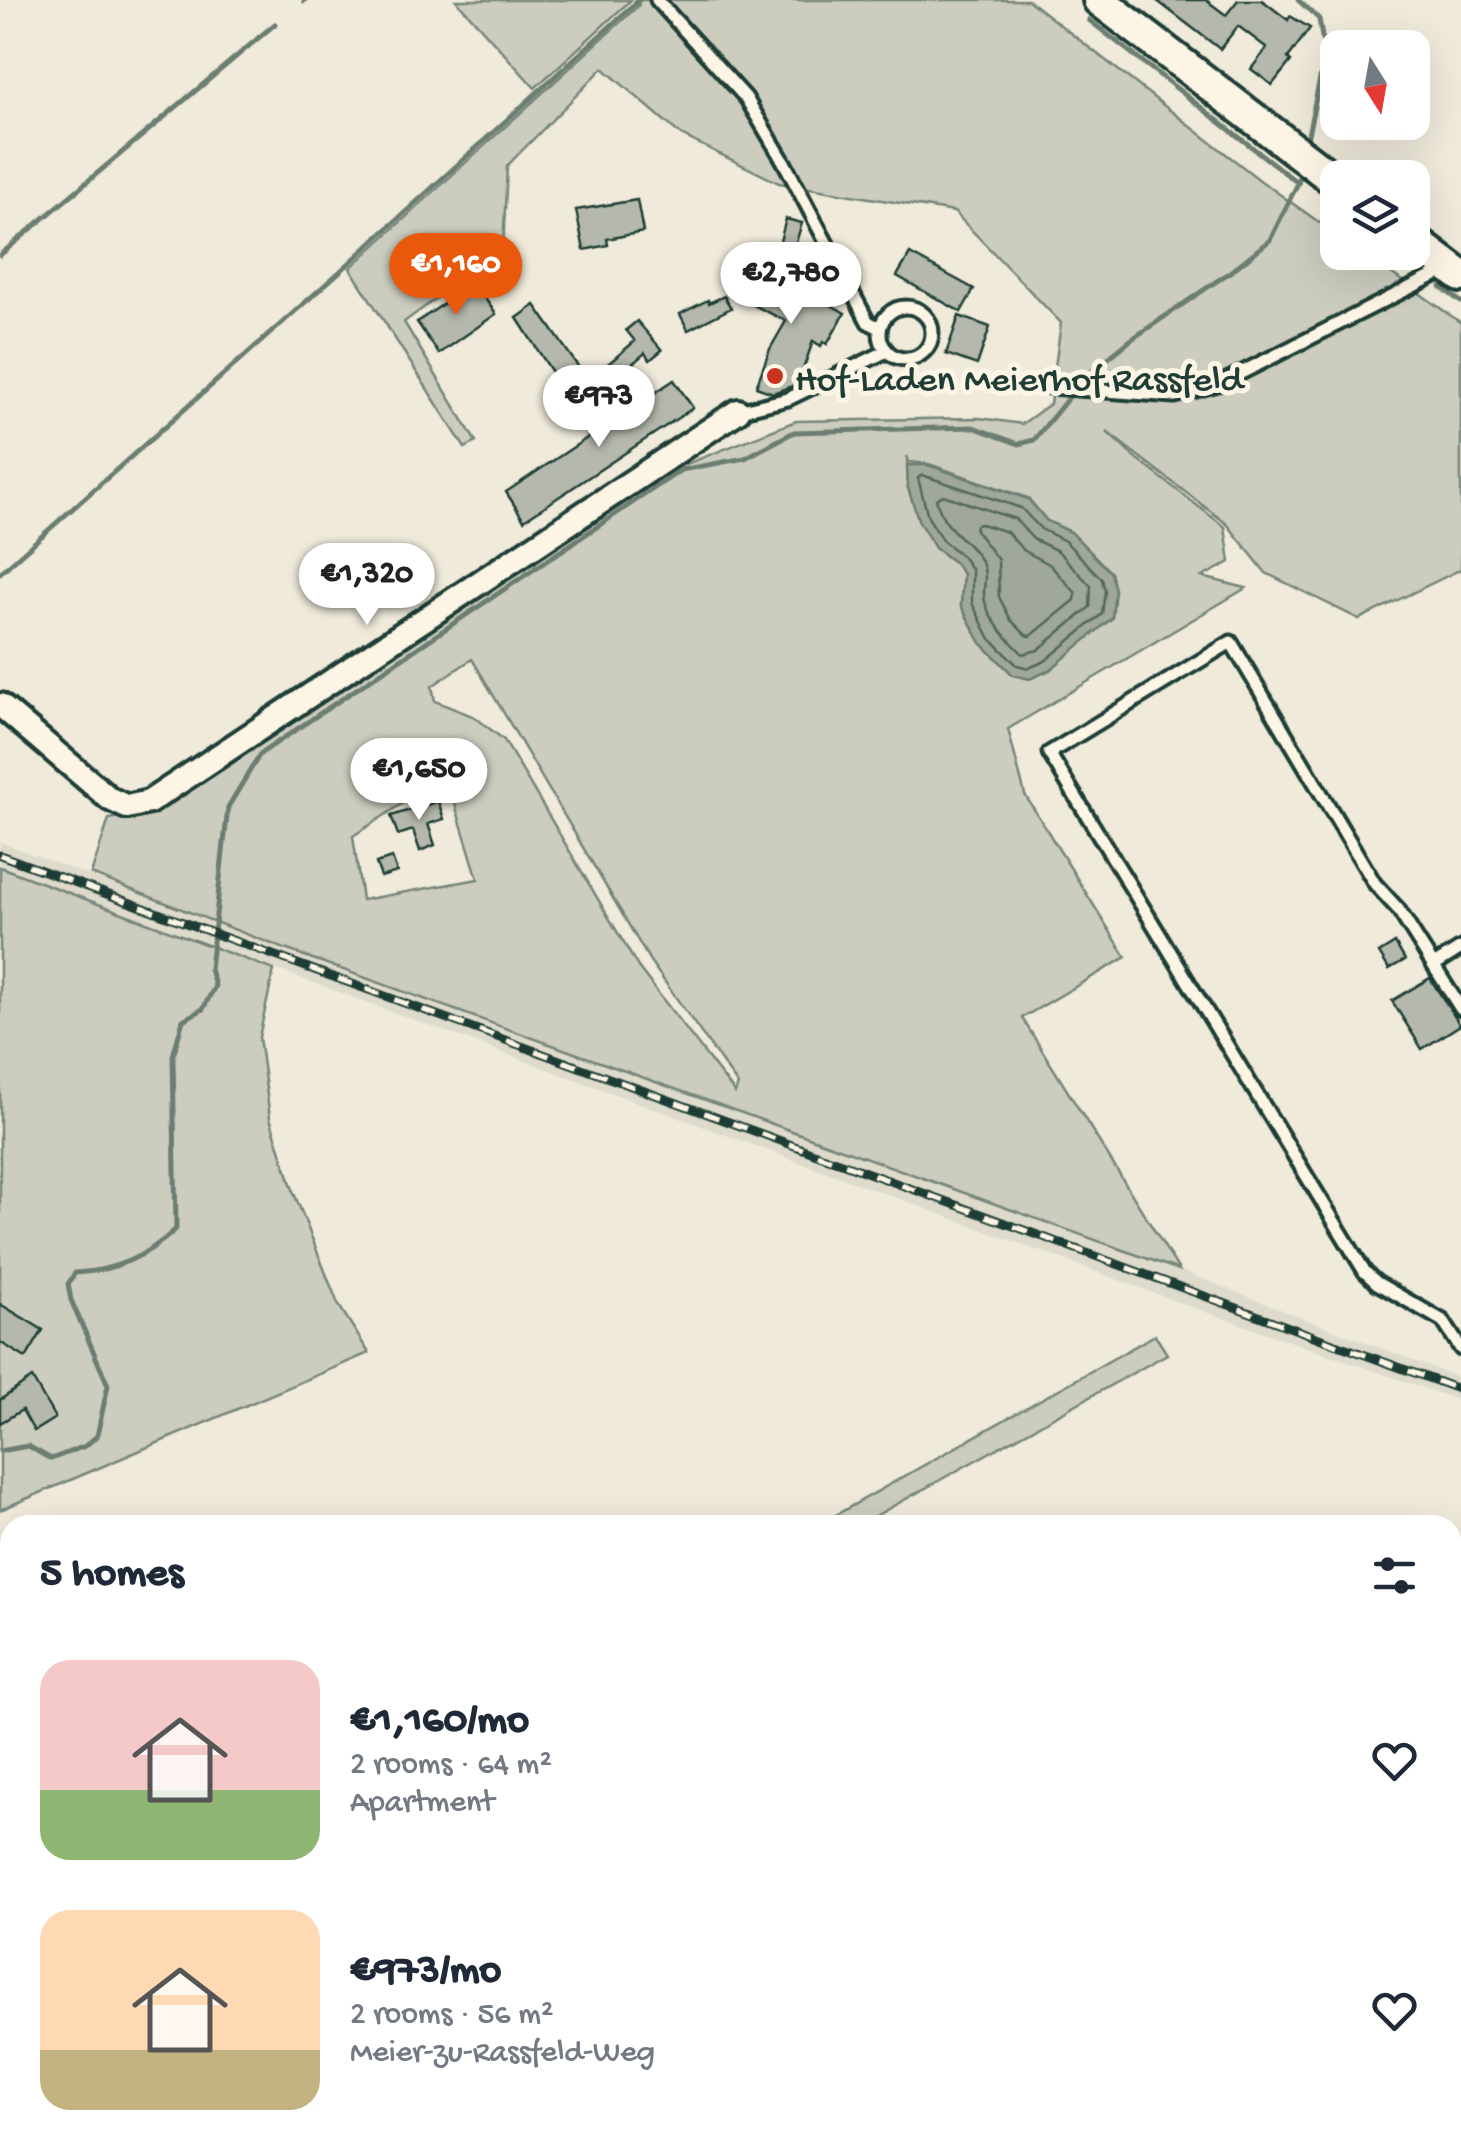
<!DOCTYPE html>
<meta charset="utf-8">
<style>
:root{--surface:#fff;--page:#f2f2f3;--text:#1f2937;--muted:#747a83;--accent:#ea580c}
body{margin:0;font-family:"Gochi Hand",sans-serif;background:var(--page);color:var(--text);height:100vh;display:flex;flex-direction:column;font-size:38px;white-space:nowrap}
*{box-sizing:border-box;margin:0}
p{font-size:32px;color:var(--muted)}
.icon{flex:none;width:55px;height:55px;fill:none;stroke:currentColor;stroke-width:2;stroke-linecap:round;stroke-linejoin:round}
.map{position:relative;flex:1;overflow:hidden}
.details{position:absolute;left:0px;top:1515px;width:1462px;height:642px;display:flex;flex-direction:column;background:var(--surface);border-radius:30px 30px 0 0;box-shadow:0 10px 40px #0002}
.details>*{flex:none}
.needle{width:65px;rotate:169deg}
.tools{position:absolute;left:1320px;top:30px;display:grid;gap:20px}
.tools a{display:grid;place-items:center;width:110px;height:110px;border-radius:20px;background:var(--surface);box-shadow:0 10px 40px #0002;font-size:50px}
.price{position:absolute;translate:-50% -85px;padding:0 22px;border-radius:35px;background:#fff;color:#222;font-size:32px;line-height:65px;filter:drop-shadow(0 2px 5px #0008)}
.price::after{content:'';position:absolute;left:50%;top:60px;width:30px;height:22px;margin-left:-15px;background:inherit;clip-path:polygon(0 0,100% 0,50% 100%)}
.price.on{background:var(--accent);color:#fff}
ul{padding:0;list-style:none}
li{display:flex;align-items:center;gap:30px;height:250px;padding:0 40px}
li span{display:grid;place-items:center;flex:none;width:280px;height:200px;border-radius:30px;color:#555}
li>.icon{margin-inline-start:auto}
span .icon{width:120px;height:120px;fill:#fffc;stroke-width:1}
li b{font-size:42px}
h2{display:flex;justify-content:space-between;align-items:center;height:120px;padding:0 40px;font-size:42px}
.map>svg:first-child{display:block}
.built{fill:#dedbcc}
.green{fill:#cccdbf;stroke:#76857a;stroke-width:2.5;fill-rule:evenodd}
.water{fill:#9fa89a;stroke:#6c7d71;stroke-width:2.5}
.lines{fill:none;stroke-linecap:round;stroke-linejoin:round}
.shore{stroke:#52685d;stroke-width:2.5}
.stream{stroke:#6c7d71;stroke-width:5}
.building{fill:#b5b9ad;stroke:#1f3d34;stroke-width:2.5}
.lane-casing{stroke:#1f3d34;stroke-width:19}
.street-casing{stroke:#1f3d34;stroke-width:30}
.secondary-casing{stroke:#1f3d34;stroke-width:38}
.lane{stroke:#fcf5e5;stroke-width:11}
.street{stroke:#fcf5e5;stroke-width:22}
.secondary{stroke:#fcf5e5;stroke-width:30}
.rail-casing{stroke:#1f3d34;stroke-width:9}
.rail{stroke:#fcf5e5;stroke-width:5;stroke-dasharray:15;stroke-linecap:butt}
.poi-dot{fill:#c8321e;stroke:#fcf5e5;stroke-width:4}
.labels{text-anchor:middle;stroke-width:10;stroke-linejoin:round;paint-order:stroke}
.poi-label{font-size:38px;fill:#1f3d34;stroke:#fcf5e5;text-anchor:start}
</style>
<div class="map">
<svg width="1461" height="2156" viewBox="0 0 1461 2156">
<rect width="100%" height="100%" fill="#efeada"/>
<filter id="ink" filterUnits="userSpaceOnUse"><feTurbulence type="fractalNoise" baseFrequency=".01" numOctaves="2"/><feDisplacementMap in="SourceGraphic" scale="20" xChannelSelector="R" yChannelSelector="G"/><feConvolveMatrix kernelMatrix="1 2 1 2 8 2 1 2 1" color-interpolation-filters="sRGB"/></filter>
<g filter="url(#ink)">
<polygon class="built" points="0,842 285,949 1179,1270 1461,1379 1461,1401 1200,1310 0,867"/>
<g class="green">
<polygon points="456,0 631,0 535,88"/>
<path d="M636,0H1028L1261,181L1337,235L1338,252L1363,253L1461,323V569L1359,619L1266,573L1227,524L1107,432L1133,456L1225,527L1230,562L1202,577L1246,588L1008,729L1025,795L1126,957L1022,1018L1179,1270L285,949L91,874L109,819L153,811L681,466L796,421L980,418L1022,424L1050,404L1061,323L954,212L779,183L681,135L603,68L507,166L503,250L404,322L476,442L465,448L350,268L639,5ZM907,456L909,462L929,464L1028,498L1047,521L1071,532L1111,573L961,606L963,574L955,563L935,548L908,488ZM472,659L650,961L738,1085L735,1093L638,967L504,740L475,717L435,701L432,686ZM446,775L478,879L362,900L353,836Z"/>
<polygon points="0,867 274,970 259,1037 270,1118 294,1193 338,1304 369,1353 0,1510"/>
<polygon points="1155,1335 1167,1354 859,1525 818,1525"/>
<polygon points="1461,1769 1461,2036 1452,2028 1452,1771"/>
<polygon points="792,2148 1386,2148 1376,2156 794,2156"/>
</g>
<polygon class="water" points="907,465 928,465 1028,499 1047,521 1071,532 1111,573 1115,590 1112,618 1050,670 1030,679 1013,675 981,643 961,606 963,574 955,563 935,548 919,522 908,488"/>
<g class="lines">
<g class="shore">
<polygon points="922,475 1021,508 1041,529 1065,541 1102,579 1105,591 1102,614 1045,661 1029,668 1017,665 989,637 972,603 972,570 962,556 942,540 928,517 918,478"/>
<path d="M943,495L1015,519L1033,539L1058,551L1091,586L1090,607L1038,650L1023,654C1008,639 991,623 985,602C981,590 989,576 982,563C968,536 945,535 936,499Z"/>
<polygon points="981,524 1007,532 1023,550 1049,564 1076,593 1075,600 1031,636 1026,635 1011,620 999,597 998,560 975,530 976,525"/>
</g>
<g class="stream">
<polyline points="1298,0 1319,19 1325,55 1306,144"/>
<polyline points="304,1 305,0"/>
<polyline points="1089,20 1298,183"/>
<polyline points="0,255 275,24"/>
<polyline points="1441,287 1461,302"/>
<polyline points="0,573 345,267 639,0"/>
<path d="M0,1451L28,1446L51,1459L85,1446L97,1436L108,1385L71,1300L68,1284L75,1273C115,1271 146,1257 176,1229L173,1056L183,1020L203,1009L215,986L210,969L228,807L260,754L681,470L745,458L794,432L973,427L1019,444L1034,440L1086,376L1132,339L1230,272L1270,240L1298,183L1301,169"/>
<polyline points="1452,2091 1461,2083"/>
<polyline points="774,2148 776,2156"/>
<polyline points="260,2156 282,2148"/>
<polyline points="1380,2156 1390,2148"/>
</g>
</g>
<g class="building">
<polygon points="1156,0 1206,0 1226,15 1238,0 1262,0 1288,20 1290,16 1310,28 1288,58 1291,61 1272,85 1251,69 1267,48 1238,26 1220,49"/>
<polygon points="637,200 643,232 607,239 608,245 584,250 576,210"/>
<polygon points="786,219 802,223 794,249 779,245"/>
<polygon points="910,254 974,289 961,312 897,276"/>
<polygon points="766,264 777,270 777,274 845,313 827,344 823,342 821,346 813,341 798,384 773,393 756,387 770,349 786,321 745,301"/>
<polygon points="474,283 496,314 439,354 417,322"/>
<polygon points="724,296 731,308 688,330 680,314 708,300 709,303"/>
<polygon points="535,305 582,372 561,386 517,318"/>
<polygon points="959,316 990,327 977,365 946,354"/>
<polygon points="637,321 662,350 650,360 645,353 598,393 588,381 635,341 626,330"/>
<polygon points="674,380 693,408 524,520 506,492"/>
<polygon points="438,801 444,819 428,824 435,845 420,851 413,830 398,835 391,816"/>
<polygon points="392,858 397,872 381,877 376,863"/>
<polygon points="1395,943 1405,960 1389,969 1379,953"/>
<polygon points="1430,978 1460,1025 1422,1049 1392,1001"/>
<polygon points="0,1304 43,1330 26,1358 0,1342"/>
<polygon points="32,1378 55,1418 34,1431 22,1410 0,1423 0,1400"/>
</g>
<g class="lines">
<g class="lane-casing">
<g id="lane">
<polyline points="657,0 746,98 784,162 868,322 880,328"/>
<circle cx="906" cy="333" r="26"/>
<polyline points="1050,387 1175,396 1221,383 1447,269"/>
<polyline points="738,411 788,399 887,351"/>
<polyline points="1434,965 1461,948"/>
<polyline points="1461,1009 1398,909 1375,884 1231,642 1049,753 1365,1272 1377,1283 1443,1321 1461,1349"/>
</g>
</g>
<g class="street-casing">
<g id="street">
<polyline points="0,705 110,799 127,807 149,802 738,411"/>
<polyline points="1452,2113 1461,2105"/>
<polyline points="1404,2156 1414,2148"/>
</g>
</g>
<g class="secondary-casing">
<g id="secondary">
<polyline points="1099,0 1338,183"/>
<polyline points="1412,239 1461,276"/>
</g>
</g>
<use href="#lane" class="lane"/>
<use href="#street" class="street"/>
<use href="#secondary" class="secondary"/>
<g class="rail-casing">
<polyline id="rail" points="0,855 1461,1390"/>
</g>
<use href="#rail" class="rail"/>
</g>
</g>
<circle class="poi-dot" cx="775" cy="376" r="10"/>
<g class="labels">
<g class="poi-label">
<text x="795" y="389">Hof-Laden Meierhof Rassfeld</text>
</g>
</g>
</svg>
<div class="tools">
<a><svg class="needle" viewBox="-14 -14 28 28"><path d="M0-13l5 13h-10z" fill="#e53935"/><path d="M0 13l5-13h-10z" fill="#747a83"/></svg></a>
<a><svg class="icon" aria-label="layers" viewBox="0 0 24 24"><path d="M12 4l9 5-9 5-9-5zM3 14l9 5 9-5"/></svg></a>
</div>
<b class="price on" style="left:456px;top:318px">€1,160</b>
<b class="price" style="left:791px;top:327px">€2,780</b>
<b class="price" style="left:599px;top:450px">€973</b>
<b class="price" style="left:367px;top:628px">€1,320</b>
<b class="price" style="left:419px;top:823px">€1,650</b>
<section class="details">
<h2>5 homes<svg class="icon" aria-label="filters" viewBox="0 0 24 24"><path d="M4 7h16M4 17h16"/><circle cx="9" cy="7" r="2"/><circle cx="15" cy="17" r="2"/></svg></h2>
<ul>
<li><span style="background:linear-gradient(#f6c9c9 65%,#8fb573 0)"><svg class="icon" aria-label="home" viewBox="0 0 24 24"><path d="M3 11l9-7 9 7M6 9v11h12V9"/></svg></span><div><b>€1,160/mo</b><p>2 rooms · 64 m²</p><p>Apartment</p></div><svg class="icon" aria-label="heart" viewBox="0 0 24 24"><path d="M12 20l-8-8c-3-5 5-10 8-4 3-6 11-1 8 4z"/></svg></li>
<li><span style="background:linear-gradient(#ffd9b3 70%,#c2b280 0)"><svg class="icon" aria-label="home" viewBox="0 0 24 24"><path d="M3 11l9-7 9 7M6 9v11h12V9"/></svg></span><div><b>€973/mo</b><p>2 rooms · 56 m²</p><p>Meier-zu-Rassfeld-Weg</p></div><svg class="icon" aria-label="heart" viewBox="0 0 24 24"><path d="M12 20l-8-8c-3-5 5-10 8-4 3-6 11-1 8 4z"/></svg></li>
</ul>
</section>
</div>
